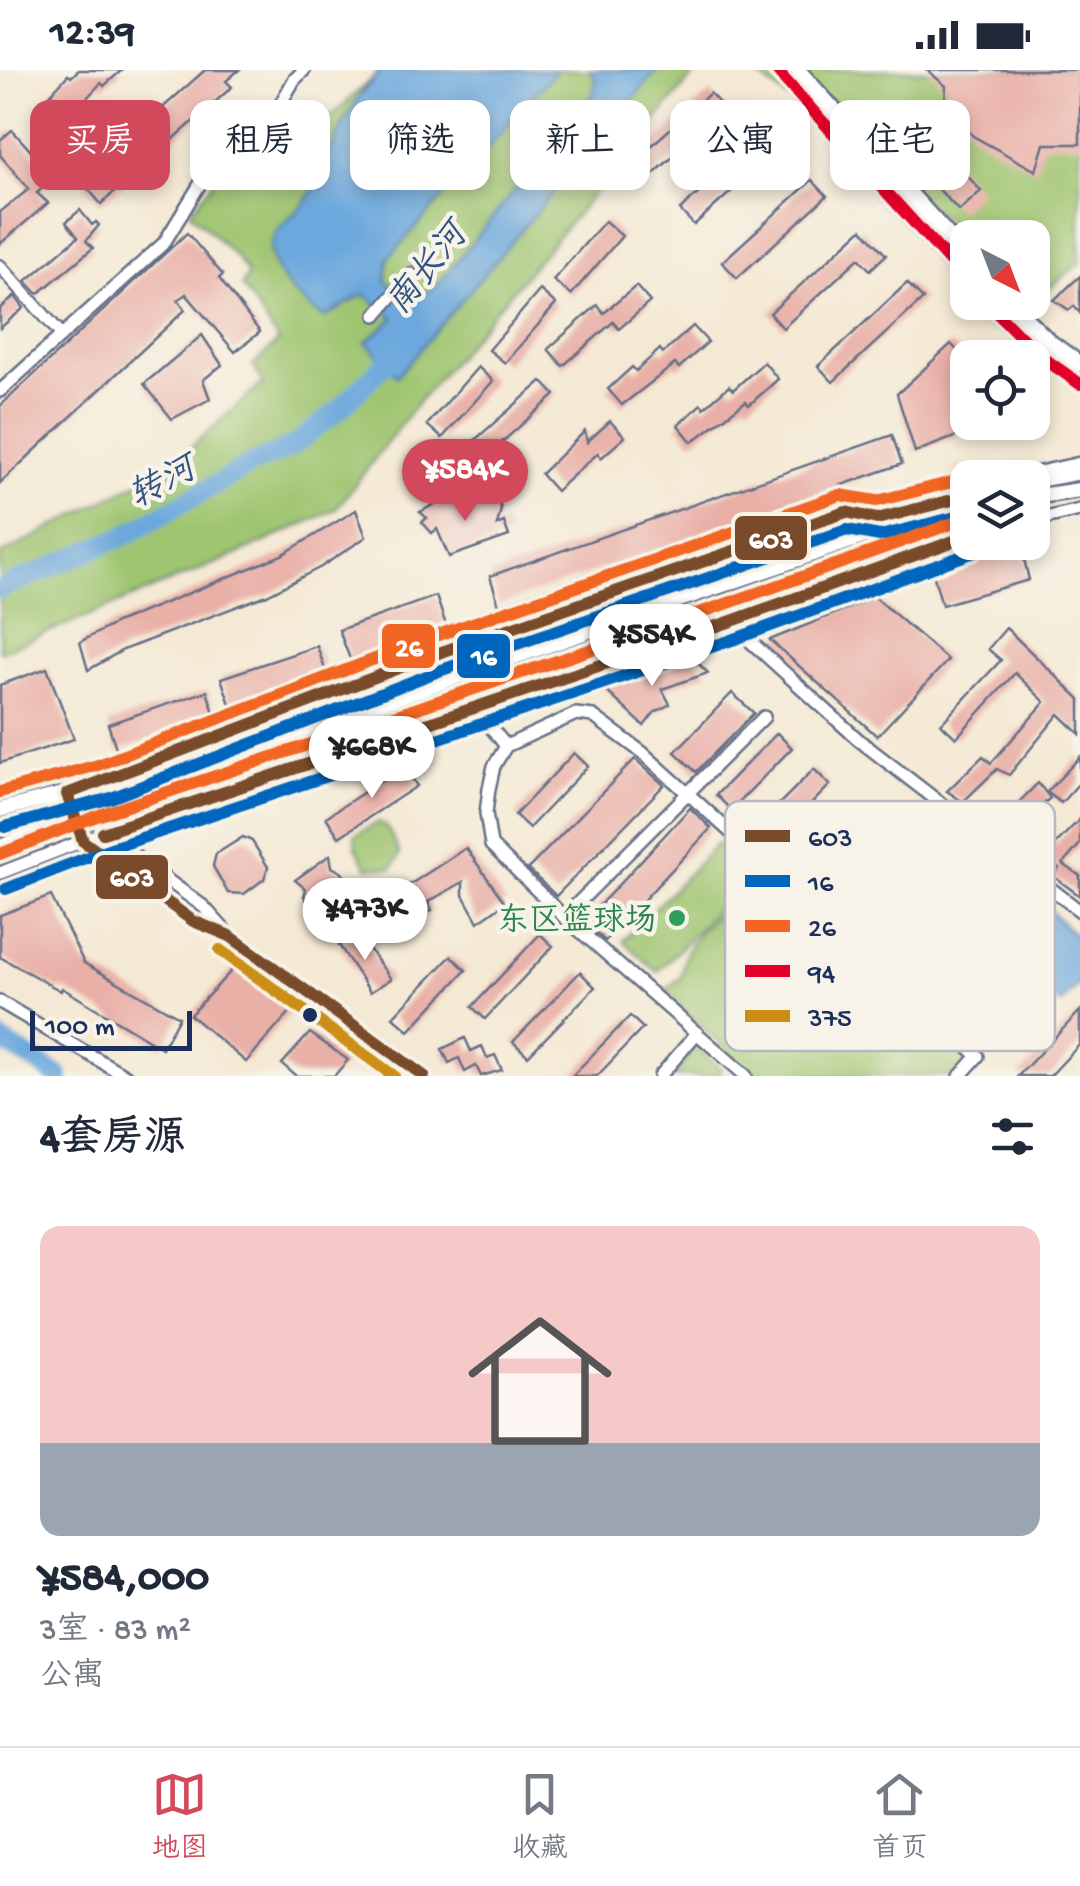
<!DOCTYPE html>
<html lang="zh">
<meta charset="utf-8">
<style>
:root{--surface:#fff;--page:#f2f2f3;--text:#1f2937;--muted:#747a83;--line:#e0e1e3;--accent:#d1495b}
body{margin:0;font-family:"Gochi Hand","LXGW WenKai TC",sans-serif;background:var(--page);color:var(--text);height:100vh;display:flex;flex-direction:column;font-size:38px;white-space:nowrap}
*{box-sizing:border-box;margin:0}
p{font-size:32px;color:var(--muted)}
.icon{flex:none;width:55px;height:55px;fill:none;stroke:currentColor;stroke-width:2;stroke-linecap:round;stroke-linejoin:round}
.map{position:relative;height:1006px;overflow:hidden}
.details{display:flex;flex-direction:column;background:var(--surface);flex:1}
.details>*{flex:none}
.hud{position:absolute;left:30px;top:30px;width:1020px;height:90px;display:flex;gap:20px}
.needle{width:65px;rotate:138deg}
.buttons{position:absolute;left:950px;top:150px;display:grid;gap:20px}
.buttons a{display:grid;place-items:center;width:100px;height:100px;border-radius:20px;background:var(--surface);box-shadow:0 5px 15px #0003;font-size:50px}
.scale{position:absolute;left:30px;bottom:25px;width:162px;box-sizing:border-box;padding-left:10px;border:5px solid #1b2f5e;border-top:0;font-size:28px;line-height:35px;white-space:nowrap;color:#1b2f5e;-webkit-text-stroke:8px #f7f3e8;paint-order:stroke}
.price{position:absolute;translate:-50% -85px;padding:0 22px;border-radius:35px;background:#fff;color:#222;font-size:32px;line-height:65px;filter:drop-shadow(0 2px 5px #0008)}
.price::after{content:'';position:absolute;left:50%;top:60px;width:30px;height:22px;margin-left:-15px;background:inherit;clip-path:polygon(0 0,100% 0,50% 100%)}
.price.on{background:var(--accent);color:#fff}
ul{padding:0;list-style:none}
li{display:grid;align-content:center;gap:20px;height:530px;padding:0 40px}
li span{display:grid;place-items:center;height:310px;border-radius:20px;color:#555}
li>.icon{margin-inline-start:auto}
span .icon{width:180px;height:180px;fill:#fffc;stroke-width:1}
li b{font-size:42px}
h2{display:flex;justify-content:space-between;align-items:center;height:120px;padding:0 40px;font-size:42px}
.tag{padding:0 35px;border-radius:20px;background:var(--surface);box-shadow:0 5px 15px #0003;font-size:35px;line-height:90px}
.tag.on{background:var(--accent);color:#fff}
.status{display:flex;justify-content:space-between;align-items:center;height:70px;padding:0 50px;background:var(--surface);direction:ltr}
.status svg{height:28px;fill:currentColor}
.dock{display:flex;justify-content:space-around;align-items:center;height:140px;border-top:2px solid var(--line);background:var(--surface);font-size:28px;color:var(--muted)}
.dock a{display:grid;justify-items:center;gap:5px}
.dock .on{color:var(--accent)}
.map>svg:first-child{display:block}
.green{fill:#9fc570;stroke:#5d7a67;stroke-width:2.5}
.water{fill:#6ca8dd;stroke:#446c9e;stroke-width:2.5}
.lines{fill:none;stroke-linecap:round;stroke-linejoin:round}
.river{stroke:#6ca8dd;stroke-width:20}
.building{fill:#e9b0a8}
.minor-casing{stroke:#677087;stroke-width:16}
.major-casing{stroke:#677087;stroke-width:19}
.minor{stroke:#fff;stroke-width:11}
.major{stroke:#fff;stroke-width:14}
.bus-1-casing{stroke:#f7f3e8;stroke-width:20}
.bus-2-casing{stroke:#f7f3e8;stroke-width:20}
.bus-3-casing{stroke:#f7f3e8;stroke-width:20}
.bus-4-casing{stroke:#f7f3e8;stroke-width:20}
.bus-5-casing{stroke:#f7f3e8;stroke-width:20}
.bus-1{stroke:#7a4b2a;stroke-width:12}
.bus-2{stroke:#0065bd;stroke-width:12}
.bus-3{stroke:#f26522;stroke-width:12}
.bus-4{stroke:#e4002b;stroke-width:12}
.bus-5{stroke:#cb8e13;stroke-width:12}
.leisure-dot{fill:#2e9e5b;stroke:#f7f3e8;stroke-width:4}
.bus-dot{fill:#1b2f5e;stroke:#f7f3e8;stroke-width:4}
.labels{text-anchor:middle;stroke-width:9;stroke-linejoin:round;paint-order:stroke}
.leisure-label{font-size:32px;fill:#27864d;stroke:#f7f3e8;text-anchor:end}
.water-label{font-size:35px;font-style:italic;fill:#335384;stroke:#f7f3e8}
.key{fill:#f7f3e8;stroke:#b5b8bf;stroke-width:2.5}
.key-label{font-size:28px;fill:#1b2f5e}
.line-badge{stroke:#f7f3e8;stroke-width:4}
.badge-label{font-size:28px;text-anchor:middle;font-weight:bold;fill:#fff}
</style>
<div class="status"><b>12:39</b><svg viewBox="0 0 49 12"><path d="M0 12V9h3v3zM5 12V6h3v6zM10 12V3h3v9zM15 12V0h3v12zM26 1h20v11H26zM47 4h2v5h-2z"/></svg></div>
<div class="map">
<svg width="1080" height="1006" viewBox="0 0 1080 1006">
<rect width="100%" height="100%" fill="#f7f3e8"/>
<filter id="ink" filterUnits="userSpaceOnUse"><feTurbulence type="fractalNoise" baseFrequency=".01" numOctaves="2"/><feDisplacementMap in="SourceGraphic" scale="20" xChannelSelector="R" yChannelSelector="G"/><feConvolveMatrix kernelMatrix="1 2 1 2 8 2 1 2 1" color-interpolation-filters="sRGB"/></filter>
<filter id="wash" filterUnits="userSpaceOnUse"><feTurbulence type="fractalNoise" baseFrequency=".0048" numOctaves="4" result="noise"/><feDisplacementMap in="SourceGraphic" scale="40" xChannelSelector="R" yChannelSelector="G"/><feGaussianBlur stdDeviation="2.25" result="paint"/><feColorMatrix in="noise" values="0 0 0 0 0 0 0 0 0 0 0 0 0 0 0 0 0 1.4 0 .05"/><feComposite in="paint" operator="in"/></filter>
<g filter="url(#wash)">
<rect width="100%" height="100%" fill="#f4e9d4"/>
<g class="green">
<polygon points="381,0 698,0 419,331 336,439 238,484 0,582 0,485 171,395 263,313 253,295 279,271 242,216 248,204 237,188 190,142 214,111 295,35 318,59"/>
<polygon points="751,0 1080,0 1080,193 1042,224 1033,217 1032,168 969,167"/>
<polygon points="379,752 387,757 400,784 392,798 367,797 356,777 355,765"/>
<polygon points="717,774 750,805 657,902 623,871"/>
<polygon points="760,814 967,992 956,1006 755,1006 664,922 681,907 686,882 701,859 717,845 737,838"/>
<polygon points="697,978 721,1000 716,1006 672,1006"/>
</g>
<g class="water">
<path d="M382,0H557L388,189L386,211L411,226L428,222L438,214L592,26L596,12L591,0H658L397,306L366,272L394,248L364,224L324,248C302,232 276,211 271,183C267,160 292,149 304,134C312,125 316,110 321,99C338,64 353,27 382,0Z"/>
<polygon points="1035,826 1080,870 1080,913 1060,934 993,868"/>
</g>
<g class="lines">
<g class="river">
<polyline points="0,519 126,465 250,395 293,376 341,338 402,276"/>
<polyline points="0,970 59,1006"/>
</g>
</g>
<g id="blocks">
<g class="building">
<polygon points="79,0 122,0 104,16 101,13 65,51 46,29 68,5 71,7"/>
<polygon points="205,0 239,0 226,11 232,17 101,134 50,74 70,56 78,64 83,61 93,63 99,73 94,99"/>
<polygon points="927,0 1080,0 1080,74 1044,74 1036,101 973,66 945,31 946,16"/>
<polygon points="710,23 732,48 716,62 709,54 646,111 631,94"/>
<polygon points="911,43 981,121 959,141 887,63"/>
<polygon points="12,60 54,107 37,123 48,133 0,174 0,142 29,119 0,85 0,70"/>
<polygon points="757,70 771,86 694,155 680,140"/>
<polygon points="812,110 827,126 737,208 722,192"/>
<polygon points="80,140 92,155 96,152 99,155 86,171 93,178 38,224 26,211 78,167 66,152"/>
<polygon points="605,151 622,166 571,225 553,210"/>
<polygon points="862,159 886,185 870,200 859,188 783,258 770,243"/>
<polygon points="187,163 223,205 219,208 260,262 235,282 186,224 178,230 185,240 0,413 0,336"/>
<polygon points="1080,206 1080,243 1074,236 1069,240 1054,230"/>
<polygon points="907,213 923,229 833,312 818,296"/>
<polygon points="636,216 650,232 619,259 613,252 563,296 548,279 597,235 604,243"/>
<polygon points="540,220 556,234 505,293 489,280"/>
<polygon points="15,226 24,238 0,258 0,239"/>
<polygon points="693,256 708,272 679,298 675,294 622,335 608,319 632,297 636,301 660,279 663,283"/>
<polygon points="202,265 222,295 203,310 210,329 172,349 144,314"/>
<polygon points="951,274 968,292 968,352 991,353 915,382 897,324"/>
<polygon points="764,292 778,309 749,335 746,331 692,372 678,355 701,334 704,338 729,316 733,320"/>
<polygon points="478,297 493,311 442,368 427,355"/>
<polygon points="542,311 555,325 482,390 469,375"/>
<polygon points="610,351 625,367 601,388 598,383 556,421 541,404 585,361 587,372"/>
<polygon points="892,365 902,394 499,535 490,506"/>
<polygon points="469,426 469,437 485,429 499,433 501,439 497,455 504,452 509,466 449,487 437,459 432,463 422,452 427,448 420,442 443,430"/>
<polygon points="356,440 366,467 321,497 267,525 123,580 88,600 80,572 116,553 282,485"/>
<polygon points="1021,476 1029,510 942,535 932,500"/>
<polygon points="436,526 446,555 350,589 339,560"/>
<polygon points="875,527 948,590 877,666 770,570"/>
<polygon points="1006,558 1080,629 1080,664 1059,644 1009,705 997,699 963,732 947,721 983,686 991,693 1045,632 1015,603 956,668 941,654 1001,590 988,579"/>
<polygon points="317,576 327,605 231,637 221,608"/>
<polygon points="694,589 708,603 662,619 670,634 654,643 644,656 602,617"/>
<polygon points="47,598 74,669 0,693 0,615"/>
<polygon points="207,621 216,649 117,681 108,654"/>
<polygon points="732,623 754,643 696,702 675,682"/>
<polygon points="777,663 792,678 731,740 716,725"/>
<polygon points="574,683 588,696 529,758 515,745"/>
<polygon points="1080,687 1080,712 1061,733 1047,722"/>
<polygon points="635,689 664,715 556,826 528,799"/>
<polygon points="404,696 417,716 339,767 326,747"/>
<polygon points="814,699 830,715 769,777 752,761"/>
<polygon points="1038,713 1050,728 1009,765 998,753"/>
<polygon points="690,738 711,758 605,871 584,852"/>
<polygon points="1080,749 1080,774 1063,794 1080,806 1080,826 1053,806 1059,798 1044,786"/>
<polygon points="243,767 252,771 268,797 264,809 244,824 228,823 213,796 216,784"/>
<polygon points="466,778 505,833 478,852 463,825 463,812 428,832 432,840 420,848 412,844 393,854 380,834"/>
<polygon points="330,785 332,797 341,802 361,826 361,840 336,857 322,857 304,826 306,819 295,810"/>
<polygon points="51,826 84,893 179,947 162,978 62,918 61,921 0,887 0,845"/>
<polygon points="358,864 391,909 370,922 339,875"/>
<polygon points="540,864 553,876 485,949 472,937"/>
<polygon points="451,886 466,900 409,961 393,947"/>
<polygon points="234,898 291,941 246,992 190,945"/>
<polygon points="580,902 595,917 528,986 513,972"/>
<polygon points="1080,941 1080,974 1050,1006 1018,1006"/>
<polygon points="630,946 643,958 597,1006 572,1006"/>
<polygon points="310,963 348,990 334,1006 296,1006 282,994"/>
<polygon points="465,968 471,981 482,976 487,988 495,985 502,1000 481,1006 476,996 465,1002 459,988 449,993 442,979"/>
</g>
</g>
</g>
<g filter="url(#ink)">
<use href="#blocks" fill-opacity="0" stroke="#677087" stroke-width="2.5"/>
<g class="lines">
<g class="minor-casing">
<g id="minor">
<polyline points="0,196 61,264"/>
<polyline points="376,245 411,204"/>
<polyline points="0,321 164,173 200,114 280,35 294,10 304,0"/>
<polyline points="1013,408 1080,393"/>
<polyline points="1032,451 1080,440"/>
<polyline points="729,552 860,671 1080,841"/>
<polyline points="474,637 506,676"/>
<polyline points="186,679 433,585 846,442 915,426 968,418"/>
<polyline points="87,718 103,763"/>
<polyline points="67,724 83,771"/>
<polyline points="103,763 204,837 230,866 424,1006"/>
<polyline points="83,771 193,851 225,864"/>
<polyline points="0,803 103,763 729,552 968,466"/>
<polyline points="564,847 764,647"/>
<polyline points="909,925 959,872 989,862 1042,812"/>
<polyline points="0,932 126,1006"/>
<polyline points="660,1006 697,963"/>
<polyline points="746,1006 564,847 491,775 486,743 489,719 494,696 506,676 576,644 593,646 643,683 978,986 960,1006"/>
</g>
</g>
<g class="major-casing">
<g id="major">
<polyline points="776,0 968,213"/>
<polyline points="798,0 968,187"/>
<polyline points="985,232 1039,285 1080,314"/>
<polyline points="1009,232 1050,272 1080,294"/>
<polyline points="1032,411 1080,402"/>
<polyline points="1032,427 1080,420"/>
<polyline points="0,740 87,718 177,683 216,678 438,599 877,449 968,426"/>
<polyline points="0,777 201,705 337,648 871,464 968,439"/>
</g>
</g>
<use href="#minor" class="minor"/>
<use href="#major" class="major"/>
<g class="bus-1-casing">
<g id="bus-1">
<polyline points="103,763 729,552 968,466"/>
<polyline points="424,1006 230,866 193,851 83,771 67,724 433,585 846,442 877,449 968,426"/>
</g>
</g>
<g class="bus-2-casing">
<g id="bus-2">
<polyline points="5,757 111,728 439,601 847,460 880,466 968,444"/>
<polyline points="6,819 109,779 735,569 974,482"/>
</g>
</g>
<g class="bus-3-casing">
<g id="bus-3">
<polyline points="0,722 98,695 427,569 840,425 877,431 964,409"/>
<polyline points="0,784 97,746 723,535 962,450"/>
</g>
</g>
<g class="bus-4-casing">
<g id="bus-4">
<polyline points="776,0 968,212"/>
<polyline points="986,232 1039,285 1080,314"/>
</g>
</g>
<g class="bus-5-casing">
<polyline id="bus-5" points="220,880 394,1006"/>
</g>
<use href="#bus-1" class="bus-1"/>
<use href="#bus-2" class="bus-2"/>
<use href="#bus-3" class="bus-3"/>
<use href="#bus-4" class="bus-4"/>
<use href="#bus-5" class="bus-5"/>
</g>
</g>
<circle class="leisure-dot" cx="677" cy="848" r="10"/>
<circle class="bus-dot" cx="310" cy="945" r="9"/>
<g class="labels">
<g class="leisure-label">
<text x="657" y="859">东区篮球场</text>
</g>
<g class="water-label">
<text transform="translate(425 197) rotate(-51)" y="12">南长河</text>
<text transform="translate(161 410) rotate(-28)" y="12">转河</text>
</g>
</g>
<rect x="725" y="731" width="330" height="250" rx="15" class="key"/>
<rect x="745" y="760" width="45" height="12" fill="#7a4b2a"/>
<rect x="745" y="805" width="45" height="12" fill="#0065bd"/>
<rect x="745" y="850" width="45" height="12" fill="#f26522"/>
<rect x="745" y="895" width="45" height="12" fill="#e4002b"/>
<rect x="745" y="940" width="45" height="12" fill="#cb8e13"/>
<g class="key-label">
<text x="808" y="776">603</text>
<text x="808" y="821">16</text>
<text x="808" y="866">26</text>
<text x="808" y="911">94</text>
<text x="808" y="956">375</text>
</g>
<g class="line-badge">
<rect x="733" y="444" width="76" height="48" rx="10" fill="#7a4b2a"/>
<rect x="380" y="552" width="57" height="48" rx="10" fill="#f26522"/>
<rect x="455" y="562" width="57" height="48" rx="10" fill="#0065bd"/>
<rect x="94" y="783" width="76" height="48" rx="10" fill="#7a4b2a"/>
</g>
<g class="badge-label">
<text x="771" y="478">603</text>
<text x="409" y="586">26</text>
<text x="484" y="595">16</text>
<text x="132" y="816">603</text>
</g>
</svg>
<div class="buttons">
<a><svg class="needle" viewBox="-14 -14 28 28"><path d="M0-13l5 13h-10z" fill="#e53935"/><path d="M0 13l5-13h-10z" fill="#747a83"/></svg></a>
<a><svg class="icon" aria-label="locate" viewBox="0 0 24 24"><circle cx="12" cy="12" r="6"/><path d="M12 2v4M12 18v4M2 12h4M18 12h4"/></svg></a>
<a><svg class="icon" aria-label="layers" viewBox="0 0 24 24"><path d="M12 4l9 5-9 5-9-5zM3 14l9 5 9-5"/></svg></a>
</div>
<div class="scale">100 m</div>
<b class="price on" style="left:465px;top:454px">¥584K</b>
<b class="price" style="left:652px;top:619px">¥554K</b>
<b class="price" style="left:372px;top:731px">¥668K</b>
<b class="price" style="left:365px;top:893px">¥473K</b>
<div class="hud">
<a class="tag on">买房</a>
<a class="tag">租房</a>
<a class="tag">筛选</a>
<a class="tag">新上</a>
<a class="tag">公寓</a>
<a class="tag">住宅</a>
</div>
</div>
<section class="details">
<h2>4套房源<svg class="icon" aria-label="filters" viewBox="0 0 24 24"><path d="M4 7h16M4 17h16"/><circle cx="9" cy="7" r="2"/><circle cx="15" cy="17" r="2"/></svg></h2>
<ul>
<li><span style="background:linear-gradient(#f6c9c9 70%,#9aa5b1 0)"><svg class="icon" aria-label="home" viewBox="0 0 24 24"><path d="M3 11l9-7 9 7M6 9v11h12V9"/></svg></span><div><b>¥584,000</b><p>3室 · 83 m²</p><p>公寓</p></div></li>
</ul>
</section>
<nav class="dock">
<a class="on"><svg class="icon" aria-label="map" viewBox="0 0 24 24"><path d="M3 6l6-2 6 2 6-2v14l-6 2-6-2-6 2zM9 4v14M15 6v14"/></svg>地图</a>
<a><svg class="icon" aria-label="saved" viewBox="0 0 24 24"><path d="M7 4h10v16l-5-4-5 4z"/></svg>收藏</a>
<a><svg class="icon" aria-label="home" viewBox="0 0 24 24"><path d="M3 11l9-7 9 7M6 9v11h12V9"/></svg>首页</a>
</nav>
